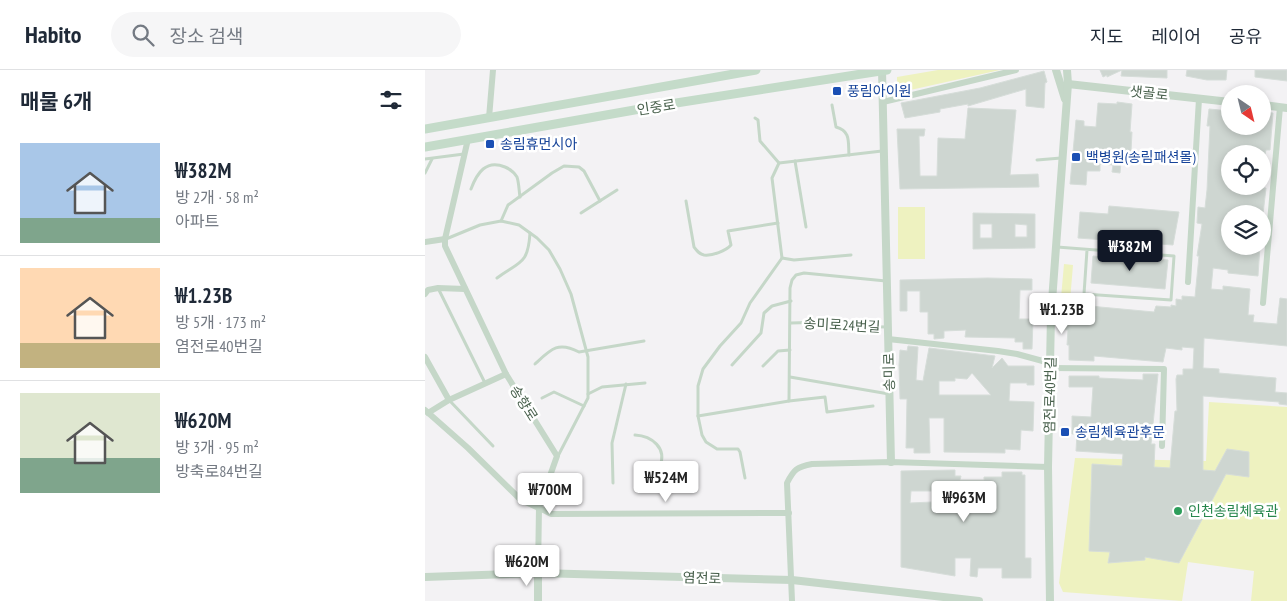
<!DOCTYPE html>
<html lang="ko">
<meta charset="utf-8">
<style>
:root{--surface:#fff;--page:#f6f6f7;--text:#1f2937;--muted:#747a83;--line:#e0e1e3;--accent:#111827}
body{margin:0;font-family:"PT Sans Narrow","Noto Sans KR",sans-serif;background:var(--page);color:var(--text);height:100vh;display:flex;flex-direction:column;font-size:19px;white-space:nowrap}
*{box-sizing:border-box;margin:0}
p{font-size:16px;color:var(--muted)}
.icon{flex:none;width:28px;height:28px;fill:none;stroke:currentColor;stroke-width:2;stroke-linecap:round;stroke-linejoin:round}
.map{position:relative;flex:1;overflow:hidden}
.details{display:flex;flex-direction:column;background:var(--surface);width:425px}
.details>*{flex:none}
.needle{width:32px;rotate:145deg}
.tools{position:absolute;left:796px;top:15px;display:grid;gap:10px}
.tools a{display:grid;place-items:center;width:50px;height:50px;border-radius:50%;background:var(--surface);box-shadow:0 2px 8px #0003;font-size:25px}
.price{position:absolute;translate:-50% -42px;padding:0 11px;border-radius:5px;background:#fff;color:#222;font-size:16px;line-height:32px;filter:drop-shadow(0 1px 2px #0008)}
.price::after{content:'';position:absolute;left:50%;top:30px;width:15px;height:11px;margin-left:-8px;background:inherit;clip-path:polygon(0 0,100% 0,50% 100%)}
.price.active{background:var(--accent);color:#fff}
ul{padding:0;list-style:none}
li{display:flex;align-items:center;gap:15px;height:125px;padding:0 20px}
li+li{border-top:1px solid var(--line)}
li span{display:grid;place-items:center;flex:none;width:140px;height:100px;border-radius:0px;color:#555}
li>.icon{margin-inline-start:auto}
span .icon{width:60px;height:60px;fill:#fffc;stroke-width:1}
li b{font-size:21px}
h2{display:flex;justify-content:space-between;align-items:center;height:60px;padding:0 20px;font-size:21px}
header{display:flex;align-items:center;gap:30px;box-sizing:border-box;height:70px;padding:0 25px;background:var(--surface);border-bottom:1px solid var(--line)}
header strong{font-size:24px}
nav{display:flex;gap:28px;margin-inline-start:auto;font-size:18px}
.search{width:350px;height:45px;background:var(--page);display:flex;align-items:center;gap:12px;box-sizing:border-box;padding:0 18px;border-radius:28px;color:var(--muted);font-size:19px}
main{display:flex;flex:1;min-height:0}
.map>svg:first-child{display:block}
.green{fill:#eef2c0}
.building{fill:#ced6d1;stroke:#d6ddd9;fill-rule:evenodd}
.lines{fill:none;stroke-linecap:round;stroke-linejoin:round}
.service{stroke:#c5d7c8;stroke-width:3}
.minor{stroke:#c5d7c8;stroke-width:6}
.tertiary{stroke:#c5d7c8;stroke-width:8}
.secondary{stroke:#c4dbc9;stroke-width:9}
.transit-dot{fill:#1a4fb4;stroke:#fff;stroke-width:2}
.leisure-dot{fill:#2e9e5b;stroke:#fff;stroke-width:2}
.labels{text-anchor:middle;stroke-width:5;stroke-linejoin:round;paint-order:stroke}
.transit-label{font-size:14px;fill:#164399;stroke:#fff;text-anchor:start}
.street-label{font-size:14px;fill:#48604c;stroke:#fff}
.leisure-label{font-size:14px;fill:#27864d;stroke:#fff;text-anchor:start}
</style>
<header>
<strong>Habito</strong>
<div class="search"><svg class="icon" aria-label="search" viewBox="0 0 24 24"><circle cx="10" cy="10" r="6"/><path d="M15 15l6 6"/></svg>장소 검색</div>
<nav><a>지도</a><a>레이어</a><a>공유</a></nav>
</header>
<main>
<section class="details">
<h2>매물 6개<svg class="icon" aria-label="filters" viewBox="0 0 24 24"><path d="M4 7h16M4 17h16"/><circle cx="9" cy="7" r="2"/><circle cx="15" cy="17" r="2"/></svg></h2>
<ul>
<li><span style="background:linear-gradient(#a9c7e8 75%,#7fa58c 0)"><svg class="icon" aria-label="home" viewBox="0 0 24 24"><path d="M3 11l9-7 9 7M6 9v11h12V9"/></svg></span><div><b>₩382M</b><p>방 2개 · 58 m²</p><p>아파트</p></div></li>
<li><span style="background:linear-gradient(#ffd9b3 75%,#c2b280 0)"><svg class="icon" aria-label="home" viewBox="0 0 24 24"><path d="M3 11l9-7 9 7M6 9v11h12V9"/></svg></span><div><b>₩1.23B</b><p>방 5개 · 173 m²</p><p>염전로40번길</p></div></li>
<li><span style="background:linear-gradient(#dfe7d0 65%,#7fa58c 0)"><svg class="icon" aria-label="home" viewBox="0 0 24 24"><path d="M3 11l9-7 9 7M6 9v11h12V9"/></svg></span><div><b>₩620M</b><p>방 3개 · 95 m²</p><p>방축로84번길</p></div></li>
</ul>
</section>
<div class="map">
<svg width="862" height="531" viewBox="0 0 862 531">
<rect width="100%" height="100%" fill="#f3f2f4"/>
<g class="green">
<polygon points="513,0 575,0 472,23 472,7"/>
<rect x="473" y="137" width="27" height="52"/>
<polygon points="639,194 648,195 645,231 638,231 636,228"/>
<polygon points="784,332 862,337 862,531 826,531 829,501 763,492 757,531 638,522 634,513 650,388 781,391"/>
</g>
<g class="building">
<polygon points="675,0 742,0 742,8 696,6 697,0 682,7 682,5 678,7"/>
<polygon points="762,0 802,0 801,10 782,10 761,6"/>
<polygon points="830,0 862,0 862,11 830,7"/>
<polygon points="619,1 622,12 620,13 619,38 601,36 601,19 543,36 543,34 515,39 515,42 480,48 476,33 555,18"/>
<polygon points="692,32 707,34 705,62 707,62 706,81 697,80 695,103 687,102 688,95 675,94 675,101 662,101 661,115 645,114 651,50 659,51 659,56 671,57 673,33 692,34"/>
<polygon points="543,38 591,40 585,105 613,104 614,117 475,119 472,59 500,59 499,66 494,66 495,106 512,106 513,68 540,69"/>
<polygon points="784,39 805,41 805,56 815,56 814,58 838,56 838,42 848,43 845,80 841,80 840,84 805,84 805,116 841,118 838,144 804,144 801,176 835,176 833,206 803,203 803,200 788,198 786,219 798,220 798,216 825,219 823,245 829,245 828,252 852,254 855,228 862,229 862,276 779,268 778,298 794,299 794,303 851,308 850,322 862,323 862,335 854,334 854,332 778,326 778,400 790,401 802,379 824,382 824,407 801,404 754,493 720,487 720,490 683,493 685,482 664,481 667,394 697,396 698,384 651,381 652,364 647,364 647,346 666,347 668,317 644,317 644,306 674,306 674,308 718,310 718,304 733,304 726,374 730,374 729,397 745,398 750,341 752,341 751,309 752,305 758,305 758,299 768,299 769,278 757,277 757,280 741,278 738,292 669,286 669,291 644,290 644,275 642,275 643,260 635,259 637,237 639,237 639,232 675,237 729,242 731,236 746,237 746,235 751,236 751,229 757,230 757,226 770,227 774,186 772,186 777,154 772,153 773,137 780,138 782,120 785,56 782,56"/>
<polygon points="684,136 754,142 748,175 653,168 655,142 683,144"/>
<path d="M548,143L610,144V178L548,179ZM555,154H567V168H555ZM590,154L602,155V167H590Z"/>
<polygon points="689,185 743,190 740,219 666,213 668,186 689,188"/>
<polygon points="563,208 607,209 607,220 595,220 594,249 608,249 607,279 598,279 598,272 590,272 590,268 540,267 541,260 519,261 519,268 509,269 509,264 503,264 503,242 495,242 495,221 482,221 482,241 475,241 475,210"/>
<path d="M483,276L493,277L491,310L498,311L504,278L570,286L567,298L577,288L583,296H609V315H602V313H585L584,331L609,332L608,361L596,360L595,380L580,379V383L519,382V348H504L505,383H489V378H481L482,329H475L474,295L475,280L482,281ZM547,303L566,325H514V311H530V308L542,309Z"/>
<path d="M530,400V406H536L535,410H559V407H577V402H597V405H600V488H606V508H577V498H553L552,507L545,506L546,488H530V506L476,497V401ZM486,421H507V432L485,433Z"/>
</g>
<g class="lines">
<g class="service">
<path d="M407,35L411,57C426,61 423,72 424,85"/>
<polyline points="0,89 39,84"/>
<polyline points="612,90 636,88"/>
<polyline points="370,91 381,157"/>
<polyline points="354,93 457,81"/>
<polyline points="0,103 7,89"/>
<path d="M46,119C52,103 61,89 80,97C85,99 89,102 92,107C94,113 94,121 95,127"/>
<path d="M261,131L269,177C272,181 274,184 279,185C287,186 301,181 306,175L303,161L353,153"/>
<polyline points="156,143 192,120"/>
<polyline points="76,151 83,135 127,103 139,96 154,97 159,101 175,131"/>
<polyline points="21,169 55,155 76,151 94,155 112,168 124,180 135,199 146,224 163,287 163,328 133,386"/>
<polyline points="632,177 749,186 746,230 659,224 662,180"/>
<polyline points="357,188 369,190 426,185"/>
<path d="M72,208C95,191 103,195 105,163"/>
<polyline points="13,218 60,313"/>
<polyline points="366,253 402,252 415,256 462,257"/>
<path d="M110,294C126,279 133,271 154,282L219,271"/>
<polyline points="307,295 336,263 339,243 347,236 366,231"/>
<polyline points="338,296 353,281 365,280"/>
<polyline points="365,307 464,324"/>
<polyline points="163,324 177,317 220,313"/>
<polyline points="117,328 129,322 159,336"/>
<polyline points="24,330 68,376"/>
<polyline points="364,331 365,218 367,210 371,205 379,203 461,211"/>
<polyline points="273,346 364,331 400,327 402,342 448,336"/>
<path d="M210,365C227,366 242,378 235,396C233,402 228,408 225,413"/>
<polyline points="320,408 315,382 313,379 292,379 281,372 277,365 273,346 273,316 278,299 295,276 316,253 325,233 357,188 347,108 354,93 335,71 333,50 330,48"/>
<polyline points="188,413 187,373 201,314"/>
</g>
<g class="minor">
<polyline points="458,32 591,0"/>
<polyline points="64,48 68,0"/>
<polyline points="43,69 20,169 20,176 81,304 132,386 114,437 113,503"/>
<polyline points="0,172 20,169"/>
<polyline points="763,212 774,29"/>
<polyline points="0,224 3,220 13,218 40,219"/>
<polyline points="838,233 855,37"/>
<polyline points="463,269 573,281 592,284 625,293"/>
<polyline points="0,287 24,330"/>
<polyline points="625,298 739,299 737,376"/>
<path d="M0,340L43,378L95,429C105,435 116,438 126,444L364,443"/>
<polyline points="3,343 24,330 81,304"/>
<path d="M367,531L362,413C369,399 372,397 387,394L466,392L623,397"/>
</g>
<g class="tertiary">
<polyline points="457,0 466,392"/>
<polyline points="631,0 640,29"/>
<polyline points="643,14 805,32"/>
<polyline points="838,35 862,38"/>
<polyline points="0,507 113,503 367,510 554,531"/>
<polyline points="113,531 113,503"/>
<polyline points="625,531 623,397 626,245 643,14 642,0"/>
</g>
<g class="secondary">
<polyline points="0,59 331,0"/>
<polyline points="0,77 232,36 462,0"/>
</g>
</g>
<g class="transit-dot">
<rect x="407" y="16" width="10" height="10" rx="2.5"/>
<rect x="60" y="69" width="10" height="10" rx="2.5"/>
<rect x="646" y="82" width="10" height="10" rx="2.5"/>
<rect x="635" y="357" width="10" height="10" rx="2.5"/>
</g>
<circle class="leisure-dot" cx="753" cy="441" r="5"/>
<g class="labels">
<g class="transit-label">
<text x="422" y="26">풍림아이원</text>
<text x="75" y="79">송림휴먼시아</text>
<text x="661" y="92">백병원(송림패션몰)</text>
<text x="650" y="367">송림체육관후문</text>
</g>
<g class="street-label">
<text transform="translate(724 23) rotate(6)" y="5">샛골로</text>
<text transform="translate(231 37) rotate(-9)" y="5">인중로</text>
<text transform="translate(417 255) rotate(3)" y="5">송미로24번길</text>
<text transform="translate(464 302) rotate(-91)" y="5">송미로</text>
<text transform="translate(625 325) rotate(-89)" y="5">염전로40번길</text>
<text transform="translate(99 333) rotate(58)" y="5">송향로</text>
<text transform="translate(277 508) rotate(2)" y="5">염전로</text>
</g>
<g class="leisure-label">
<text x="763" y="446">인천송림체육관</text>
</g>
</g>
</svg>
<div class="tools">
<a><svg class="needle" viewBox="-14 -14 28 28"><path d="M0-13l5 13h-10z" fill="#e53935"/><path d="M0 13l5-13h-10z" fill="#747a83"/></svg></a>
<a><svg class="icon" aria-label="locate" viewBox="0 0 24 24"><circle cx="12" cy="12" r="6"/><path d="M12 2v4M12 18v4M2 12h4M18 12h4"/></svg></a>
<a><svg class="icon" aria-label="layers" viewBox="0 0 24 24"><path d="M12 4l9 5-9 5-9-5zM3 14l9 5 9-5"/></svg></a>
</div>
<b class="price active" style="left:705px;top:202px">₩382M</b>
<b class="price" style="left:637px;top:265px">₩1.23B</b>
<b class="price" style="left:241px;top:433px">₩524M</b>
<b class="price" style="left:125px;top:445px">₩700M</b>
<b class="price" style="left:539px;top:453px">₩963M</b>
<b class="price" style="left:102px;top:517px">₩620M</b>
</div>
</main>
